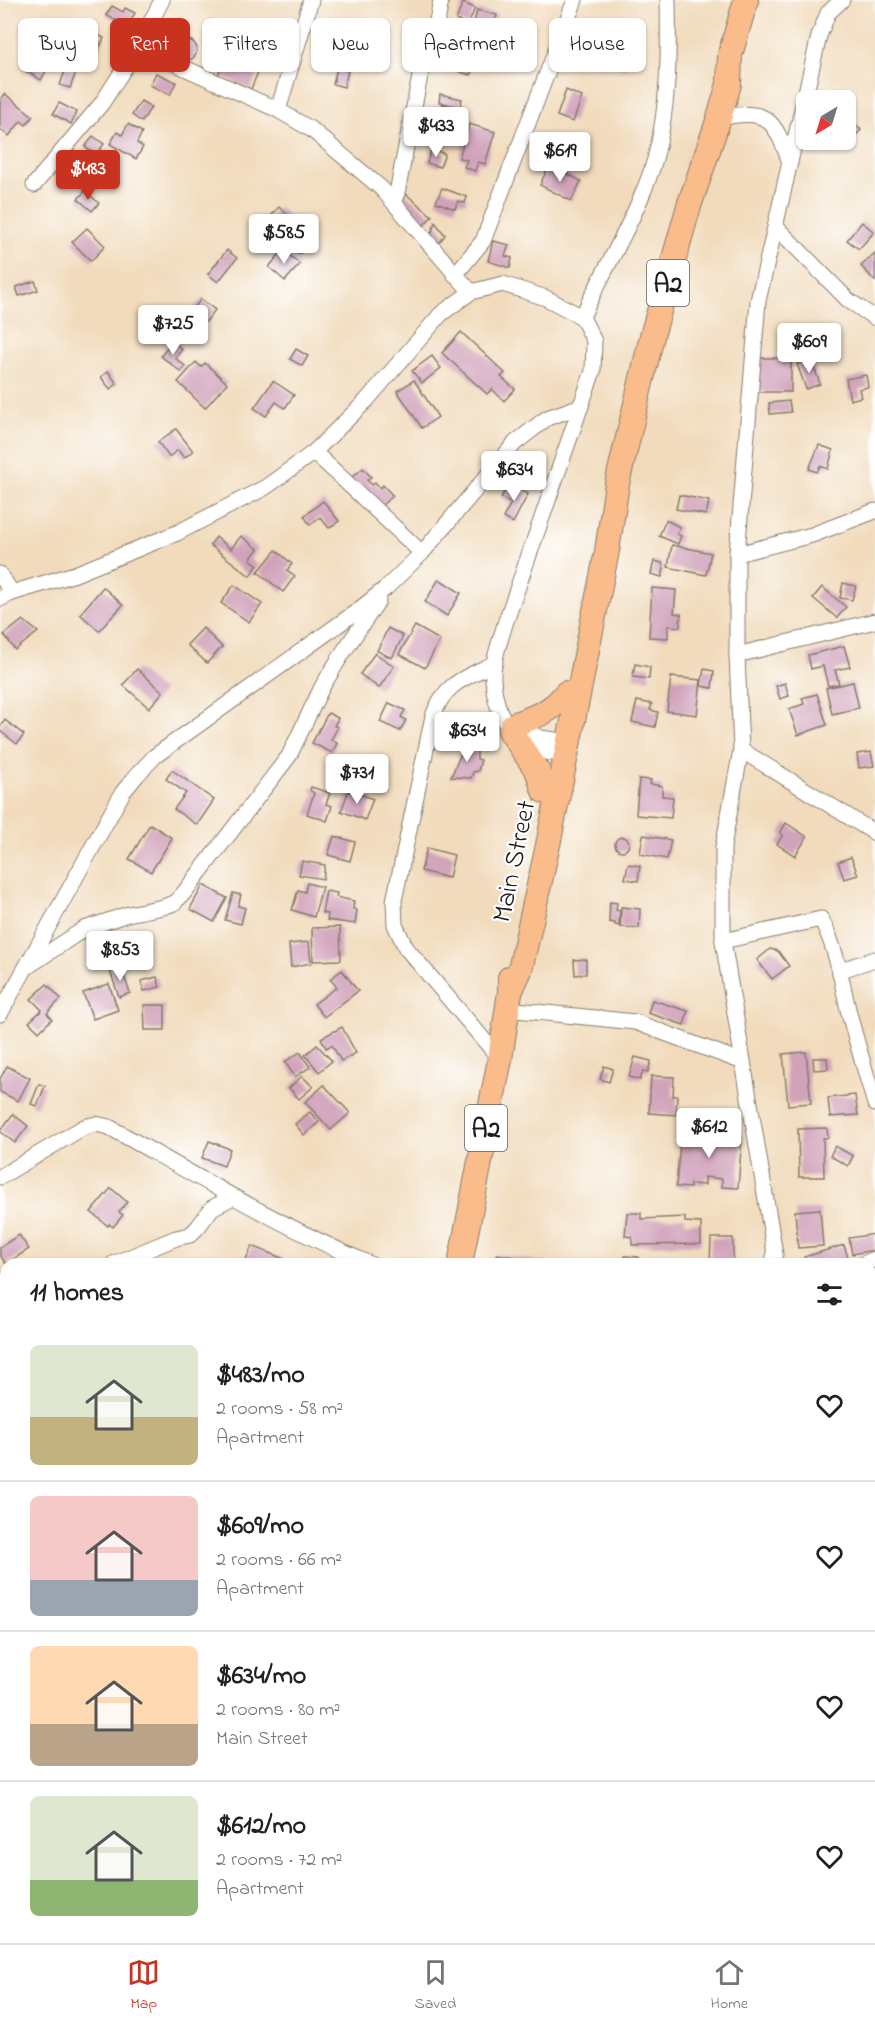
<!DOCTYPE html>
<meta charset="utf-8">
<style>
:root{--surface:#fff;--page:#f2f2f2;--text:#202124;--muted:#757577;--line:#e0e0e0;--accent:#c8321e}
body{margin:0;font-family:"Indie Flower",sans-serif;background:var(--page);color:var(--text);height:100vh;display:flex;flex-direction:column;font-size:22px;white-space:nowrap}
*{box-sizing:border-box;margin:0}
p{font-size:20px;color:var(--muted)}
.icon{flex:none;width:33px;height:33px;fill:none;stroke:currentColor;stroke-width:2;stroke-linecap:round;stroke-linejoin:round}
.map{position:relative;flex:1;overflow:hidden}
.side{position:absolute;left:0px;top:1258px;width:876px;height:686px;display:flex;flex-direction:column;background:var(--surface);border-radius:18px 18px 0 0;box-shadow:0 2px 4px #0004}
.side>*{flex:none}
.top-card{position:absolute;left:18px;top:18px;width:840px;height:54px;display:flex;gap:12px}
.needle{width:39px;rotate:218deg}
.fabs{position:absolute;left:796px;top:90px;display:grid;gap:12px}
.fabs a{display:grid;place-items:center;width:60px;height:60px;border-radius:9px;background:var(--surface);box-shadow:0 2px 4px #0004;font-size:30px}
.price{position:absolute;translate:-50% -51px;padding:0 14px;border-radius:6px;background:#fff;color:#222;font-size:20px;line-height:39px;filter:drop-shadow(0 2px 3px #0008)}
.price::after{content:'';position:absolute;left:50%;top:36px;width:18px;height:14px;margin-left:-9px;background:inherit;clip-path:polygon(0 0,100% 0,50% 100%)}
.price.active{background:var(--accent);color:#fff}
ul{padding:0;list-style:none}
li{display:flex;align-items:center;gap:18px;height:150px;padding:0 30px}
li+li{border-top:2px solid var(--line)}
li span{display:grid;place-items:center;flex:none;width:168px;height:120px;border-radius:9px;color:#555}
li>.icon{margin-inline-start:auto}
span .icon{width:72px;height:72px;fill:#fffc;stroke-width:1}
li b{font-size:26px}
h2{display:flex;justify-content:space-between;align-items:center;height:72px;padding:0 30px;font-size:26px}
.pill{padding:0 21px;border-radius:9px;background:var(--surface);box-shadow:0 2px 4px #0004;font-size:21px;line-height:54px}
.pill.active{background:var(--accent);color:#fff}
.dock{display:flex;justify-content:space-around;align-items:center;height:84px;border-top:2px solid var(--line);background:var(--surface);font-size:16px;color:var(--muted)}
.dock a{display:grid;justify-items:center;gap:3px}
.dock .active{color:var(--accent)}
.map>svg:first-child{display:block}
.building{fill:#d1a3bb}
.lines{fill:none;stroke-linecap:round;stroke-linejoin:round}
.minor-casing{stroke:#867c6c;stroke-width:17}
.trunk-casing{stroke:#867c6c;stroke-width:26}
.minor{stroke:#fff;stroke-width:15}
.trunk{stroke:#fabc8b;stroke-width:24}
.labels{text-anchor:middle;stroke-width:4.5;stroke-linejoin:round;paint-order:stroke}
.shield{fill:#fff;stroke:#606060;stroke-width:1.5}
.shield-label{font-size:26px;font-weight:bold;fill:#1c1c1c}
.street-label{font-size:27px;fill:#1c1c1c;stroke:#fff}
</style>
<div class="map">
<svg width="875" height="1943" viewBox="0 0 875 1943">
<rect width="100%" height="100%" fill="#fff"/>
<filter id="ink" filterUnits="userSpaceOnUse"><feTurbulence type="fractalNoise" baseFrequency=".0167" numOctaves="2"/><feDisplacementMap in="SourceGraphic" scale="12" xChannelSelector="R" yChannelSelector="G"/><feConvolveMatrix kernelMatrix="1 2 1 2 8 2 1 2 1" color-interpolation-filters="sRGB"/></filter>
<filter id="wash" filterUnits="userSpaceOnUse"><feTurbulence type="fractalNoise" baseFrequency=".008" numOctaves="4" result="noise"/><feDisplacementMap in="SourceGraphic" scale="24" xChannelSelector="R" yChannelSelector="G"/><feGaussianBlur stdDeviation="1.35" result="paint"/><feColorMatrix in="noise" values="0 0 0 0 0 0 0 0 0 0 0 0 0 0 0 0 0 1.4 0 .05"/><feComposite in="paint" operator="in"/></filter>
<g filter="url(#wash)">
<rect width="100%" height="100%" fill="#f1dbbc"/>
<g id="blocks">
<g class="building">
<polygon points="463,3 475,8 468,25 456,20"/>
<polygon points="112,6 123,12 125,8 135,13 127,27 106,15"/>
<polygon points="477,10 497,15 493,28 474,23"/>
<polygon points="211,20 223,25 221,32 230,36 225,52 203,44"/>
<polygon points="74,23 104,38 92,63 86,60 83,66 59,54"/>
<polygon points="460,25 496,36 491,51 456,39"/>
<polygon points="509,26 531,35 523,60 500,50"/>
<polygon points="366,37 390,43 385,64 361,58"/>
<circle cx="187" cy="50" r="10"/>
<polygon points="612,44 628,46 626,68 597,65 598,49 611,51"/>
<polygon points="230,46 245,52 242,59 260,67 251,89 218,75"/>
<polygon points="446,50 475,59 470,75 441,66"/>
<polygon points="590,52 596,53 595,64 589,64"/>
<polygon points="29,61 46,71 41,80 24,70"/>
<polygon points="66,68 76,72 70,88 60,85"/>
<polygon points="337,68 348,71 344,87 333,84"/>
<polygon points="156,73 176,82 170,95 150,85"/>
<polygon points="566,90 582,97 573,122 557,116"/>
<polygon points="5,94 33,116 26,125 21,121 9,136 0,129 0,100"/>
<polygon points="440,94 462,99 460,107 439,102"/>
<polygon points="141,101 151,107 142,122 132,115"/>
<polygon points="59,103 77,112 71,124 53,114"/>
<polygon points="443,104 462,113 458,124 439,115"/>
<polygon points="429,113 440,117 434,134 423,129"/>
<polygon points="852,121 861,130 845,146 839,140 846,140 846,126"/>
<polygon points="128,124 142,132 137,143 143,147 136,159 110,144 117,132 122,135"/>
<polygon points="469,124 495,132 485,164 478,162 475,171 464,167 467,160 459,158"/>
<polygon points="440,133 446,134 440,148 427,143 431,137"/>
<polygon points="93,136 104,144 96,155 85,147"/>
<polygon points="431,149 445,154 440,167 427,163"/>
<polygon points="549,165 581,181 571,201 540,185"/>
<polygon points="442,188 467,197 465,203 458,201 455,209 436,202"/>
<polygon points="85,191 99,203 92,211 78,199"/>
<polygon points="406,194 432,216 422,227 401,209"/>
<polygon points="279,207 296,222 275,246 258,231"/>
<polygon points="435,222 445,235 438,244 430,238"/>
<polygon points="862,222 874,232 859,249 847,240"/>
<polygon points="87,228 105,246 91,261 72,242"/>
<polygon points="493,241 509,245 505,256 512,258 510,268 488,261"/>
<polygon points="287,242 300,242 301,253 288,253"/>
<polygon points="227,250 237,258 218,282 208,274"/>
<polygon points="283,250 300,264 285,281 269,267"/>
<polygon points="875,253 875,281 861,266"/>
<polygon points="35,281 38,290 19,296 16,287"/>
<polygon points="201,299 215,310 206,322 192,310"/>
<polygon points="177,307 187,314 170,336 161,329"/>
<polygon points="811,328 813,356 797,356 796,330"/>
<polygon points="461,332 505,373 501,377 515,389 504,401 492,389 487,394 442,353"/>
<polygon points="172,341 182,349 175,358 185,366 181,372 161,356"/>
<polygon points="296,349 308,356 302,366 290,359"/>
<polygon points="432,356 441,368 422,383 412,371"/>
<rect x="756" y="358" width="35" height="34"/>
<polygon points="811,359 820,384 806,389 797,364"/>
<polygon points="196,362 201,367 205,363 227,383 205,408 178,382"/>
<polygon points="108,371 117,384 110,389 101,377"/>
<polygon points="866,375 868,387 859,389 861,397 850,400 846,379"/>
<polygon points="414,380 438,417 422,428 397,391"/>
<polygon points="273,381 294,395 285,408 276,402 266,416 254,408"/>
<polygon points="789,401 791,412 770,414 769,403"/>
<polygon points="176,429 193,451 184,458 178,450 169,457 158,442"/>
<polygon points="819,445 833,450 828,469 820,466 817,472 809,469"/>
<polygon points="363,468 371,477 367,480 372,485 375,482 380,488 383,485 393,496 377,509 351,478"/>
<polygon points="508,484 528,494 513,523 503,518 511,503 501,498"/>
<polygon points="679,495 709,501 706,515 676,509"/>
<polygon points="323,501 339,521 329,528 320,517 310,525 304,516"/>
<polygon points="666,520 680,527 677,534 681,536 678,544 659,536"/>
<polygon points="241,536 258,549 250,559 258,565 250,576 210,545 216,537 231,549"/>
<polygon points="672,545 711,553 706,575 668,567"/>
<polygon points="276,550 292,564 287,570 295,576 283,592 258,572"/>
<polygon points="654,561 662,563 664,569 662,577 651,574"/>
<polygon points="439,579 461,593 447,616 425,602"/>
<polygon points="843,583 856,586 852,600 840,598"/>
<polygon points="234,585 262,604 249,622 221,603"/>
<polygon points="103,587 123,605 99,631 80,614"/>
<polygon points="822,587 846,607 837,618 813,598"/>
<polygon points="652,588 676,590 674,613 681,614 680,627 668,626 668,638 649,637"/>
<polygon points="23,620 38,632 15,650 4,635"/>
<polygon points="415,626 440,640 425,668 399,654"/>
<polygon points="203,628 222,647 207,663 187,645"/>
<polygon points="388,628 403,636 392,658 377,651"/>
<polygon points="844,646 850,667 835,670 839,684 828,686 823,666 811,669 808,655"/>
<polygon points="375,653 394,666 379,688 360,674"/>
<polygon points="635,664 650,667 649,679 633,677"/>
<polygon points="137,669 163,692 149,708 123,685"/>
<polygon points="704,669 714,671 712,688 701,686"/>
<polygon points="671,677 701,680 697,715 667,711"/>
<polygon points="853,682 859,708 832,714 826,688"/>
<polygon points="785,683 789,696 780,699 776,686"/>
<polygon points="817,694 827,725 798,735 789,709 804,704 802,698"/>
<polygon points="637,701 652,704 650,710 658,712 655,727 632,722"/>
<polygon points="389,703 405,710 401,717 406,720 400,731 380,722"/>
<polygon points="328,713 338,718 334,726 338,727 331,740 337,743 332,753 312,743"/>
<polygon points="5,720 24,735 17,744 0,731 0,727"/>
<polygon points="465,744 477,749 477,759 481,760 478,771 473,772 471,778 451,777"/>
<polygon points="871,752 874,766 859,768 857,754"/>
<polygon points="172,770 214,800 197,825 174,809 186,793 166,779"/>
<polygon points="639,779 651,780 650,784 662,786 662,796 673,797 671,818 636,815"/>
<polygon points="311,787 330,793 326,804 332,806 327,821 307,814 314,793 310,790"/>
<polygon points="349,790 373,799 365,820 341,811"/>
<polygon points="786,823 807,837 795,856 777,844 783,835 780,833"/>
<polygon points="150,824 172,838 151,872 129,859"/>
<polygon points="643,835 671,840 667,859 640,854"/>
<polygon points="334,836 355,842 350,861 328,855"/>
<circle cx="622" cy="844" r="7"/>
<polygon points="427,848 454,855 449,878 421,871"/>
<polygon points="851,857 858,875 844,879 838,862"/>
<polygon points="302,861 325,865 323,879 299,875"/>
<polygon points="628,864 640,866 638,881 625,879"/>
<polygon points="307,883 322,887 314,917 292,910 298,890 305,892"/>
<polygon points="203,885 227,898 214,922 190,909"/>
<polygon points="326,891 337,893 336,897 354,901 353,909 357,910 355,924 327,920 328,914 322,913"/>
<polygon points="233,893 241,895 238,906 245,908 241,924 225,920"/>
<polygon points="610,902 617,903 616,910 620,911 619,926 615,925 615,923 609,922"/>
<polygon points="621,907 640,909 639,928 620,927"/>
<polygon points="340,927 341,960 313,961 312,928"/>
<polygon points="309,942 311,963 291,967 289,944"/>
<polygon points="770,949 778,951 789,966 772,979 757,960"/>
<polygon points="586,959 586,974 575,975 574,960"/>
<polygon points="121,967 130,993 119,997 110,971"/>
<polygon points="342,970 358,991 324,1017 314,1004 337,987 330,979"/>
<polygon points="157,977 160,987 144,991 141,981"/>
<polygon points="47,984 61,999 47,1013 52,1019 39,1032 29,1022 42,1010 31,999"/>
<polygon points="109,984 118,1010 93,1019 83,993"/>
<polygon points="652,1000 688,1011 684,1025 648,1013"/>
<polygon points="144,1005 165,1005 165,1030 145,1030"/>
<polygon points="342,1027 356,1053 341,1061 332,1045 326,1048 321,1038"/>
<polygon points="317,1045 332,1061 319,1072 305,1055"/>
<polygon points="300,1052 310,1067 295,1077 285,1062"/>
<polygon points="806,1052 811,1103 788,1105 783,1054"/>
<polygon points="635,1057 651,1061 648,1072 643,1071 640,1080 629,1077"/>
<polygon points="813,1058 827,1058 828,1069 814,1070"/>
<polygon points="7,1066 30,1078 18,1101 0,1092 0,1079"/>
<polygon points="604,1066 613,1069 609,1082 600,1079"/>
<polygon points="302,1076 313,1087 299,1099 289,1088"/>
<polygon points="651,1076 674,1077 673,1096 677,1096 676,1115 649,1113"/>
<polygon points="39,1084 45,1086 37,1106 31,1104"/>
<polygon points="324,1085 350,1113 331,1130 305,1102"/>
<polygon points="855,1095 858,1115 830,1117 828,1098"/>
<polygon points="310,1112 319,1122 304,1135 295,1124"/>
<polygon points="13,1114 28,1126 15,1143 0,1131"/>
<polygon points="827,1128 828,1138 823,1138 824,1177 799,1177 798,1129"/>
<polygon points="681,1131 742,1136 738,1188 722,1187 722,1179 705,1177 705,1185 690,1184 690,1188 676,1187"/>
<polygon points="209,1141 230,1149 224,1166 202,1158"/>
<polygon points="835,1146 853,1156 848,1166 830,1156"/>
<polygon points="111,1188 127,1202 119,1212 123,1215 113,1227 109,1224 108,1226 91,1212"/>
<polygon points="820,1209 823,1246 798,1248 795,1211"/>
<polygon points="627,1213 641,1213 641,1219 685,1217 685,1222 701,1223 701,1244 632,1245 632,1237 625,1236"/>
<polygon points="875,1234 875,1250 852,1254 849,1238"/>
<polygon points="19,1235 29,1249 6,1264 0,1255 0,1247"/>
<polygon points="711,1238 733,1238 733,1264 710,1264"/>
<polygon points="844,1245 849,1261 837,1264 806,1264 804,1257"/>
<polygon points="252,1246 284,1259 282,1264 244,1264"/>
<polygon points="497,1254 547,1263 547,1264 495,1264"/>
<polygon points="625,1256 638,1257 638,1264 624,1264"/>
<polygon points="6,1271 6,1298 0,1290 0,1276"/>
<polygon points="875,1291 875,1311 870,1292"/>
<polygon points="870,1400 875,1405 875,1426 870,1431"/>
<polygon points="0,1407 6,1411 6,1434 0,1442"/>
<polygon points="3,1843 6,1851 6,1877 0,1879 0,1844"/>
<polygon points="104,1938 129,1938 125,1943 106,1943 102,1940"/>
<polygon points="189,1938 228,1938 223,1943 193,1943"/>
<polygon points="513,1938 580,1938 581,1943 514,1943"/>
<polygon points="662,1938 675,1938 688,1943 661,1943"/>
</g>
</g>
</g>
<g filter="url(#ink)">
<use href="#blocks" fill-opacity="0" stroke="#867c6c" stroke-width="1.5"/>
<g class="lines">
<g class="minor-casing">
<g id="minor">
<polyline points="842,0 828,13 819,36 758,301 737,554 737,655 741,750 875,833"/>
<polyline points="138,47 278,110 312,130 381,188 471,292"/>
<polyline points="278,110 311,0"/>
<path d="M719,118C768,108 773,118 790,162"/>
<polyline points="34,185 102,103 138,47 162,0"/>
<polyline points="395,203 420,76 438,17 441,0"/>
<polyline points="776,227 848,300 875,318"/>
<polyline points="455,275 483,241 575,0"/>
<path d="M582,317C605,267 640,211 655,159C669,107 669,54 668,0"/>
<polyline points="314,452 422,553"/>
<polyline points="737,554 812,535 875,511"/>
<polyline points="0,574 12,593"/>
<path d="M0,599L12,593L75,574L177,533L266,487L314,452L366,401L441,314L471,292L503,284L546,298L582,317L594,341L593,371L505,624C500,642 492,661 493,680C495,708 507,738 534,749C544,753 556,753 567,755"/>
<polyline points="737,655 875,621"/>
<path d="M495,663C465,678 445,682 433,716L394,901L395,925L406,948L500,1059"/>
<polyline points="511,724 541,738 569,742"/>
<polyline points="741,750 723,847 723,941 775,1254 772,1264"/>
<path d="M723,941L821,919C836,947 841,978 848,1009C856,1041 866,1073 875,1104"/>
<polyline points="27,967 84,929 128,914 163,907 174,903 183,894 289,756 322,687 342,654 378,601"/>
<polyline points="841,970 875,959"/>
<polyline points="507,1009 635,1022 743,1062"/>
<polyline points="0,1014 123,792 137,775 155,756 356,612 386,588 422,553 515,443 547,418 581,406"/>
<path d="M0,1177L84,1127L96,1124L109,1127C195,1175 280,1226 370,1264"/>
<polyline points="113,1264 176,1238 190,1235 198,1227 212,1208 233,1197"/>
<polyline points="863,1264 875,1259"/>
<polyline points="0,1331 6,1327"/>
<polyline points="0,1504 6,1507"/>
<polyline points="875,1576 870,1601 875,1610"/>
<polyline points="0,1680 6,1674"/>
<polyline points="303,1943 312,1938"/>
<polyline points="629,1943 630,1938"/>
</g>
</g>
<g class="trunk-casing">
<g id="trunk">
<path d="M513,725C534,717 552,712 566,693"/>
<polyline points="510,731 538,772 544,791"/>
<polyline points="510,992 520,970 548,845 607,551 617,484 652,336 689,206 719,118 729,84 730,55 746,0"/>
<polyline points="460,1264 500,1059 510,992 510,978"/>
<polyline points="336,1943 336,1938"/>
</g>
</g>
<use href="#minor" class="minor"/>
<use href="#trunk" class="trunk"/>
</g>
</g>
<g class="labels">
<g class="shield">
<rect x="647" y="260" width="42" height="46" rx="4.5"/>
<rect x="465" y="1105" width="42" height="46" rx="4.5"/>
</g>
<g class="shield-label">
<text x="668" y="292">A2</text>
<text x="486" y="1137">A2</text>
</g>
<g class="street-label">
<text transform="translate(513 861) rotate(-78)" y="9">Main Street</text>
</g>
</g>
</svg>
<div class="fabs">
<a><svg class="needle" viewBox="-14 -14 28 28"><path d="M0-13l5 13h-10z" fill="#e53935"/><path d="M0 13l5-13h-10z" fill="#757577"/></svg></a>
</div>
<b class="price" style="left:436px;top:158px">$433</b>
<b class="price" style="left:560px;top:183px">$619</b>
<b class="price active" style="left:88px;top:201px">$483</b>
<b class="price" style="left:284px;top:265px">$585</b>
<b class="price" style="left:173px;top:356px">$725</b>
<b class="price" style="left:809px;top:374px">$609</b>
<b class="price" style="left:514px;top:502px">$634</b>
<b class="price" style="left:467px;top:763px">$634</b>
<b class="price" style="left:357px;top:805px">$731</b>
<b class="price" style="left:120px;top:982px">$853</b>
<b class="price" style="left:709px;top:1159px">$612</b>
<div class="top-card">
<a class="pill">Buy</a>
<a class="pill active">Rent</a>
<a class="pill">Filters</a>
<a class="pill">New</a>
<a class="pill">Apartment</a>
<a class="pill">House</a>
</div>
<section class="side">
<h2>11 homes<svg class="icon" aria-label="filters" viewBox="0 0 24 24"><path d="M4 7h16M4 17h16"/><circle cx="9" cy="7" r="2"/><circle cx="15" cy="17" r="2"/></svg></h2>
<ul>
<li><span style="background:linear-gradient(#dfe7d0 60%,#c2b280 0)"><svg class="icon" aria-label="home" viewBox="0 0 24 24"><path d="M3 11l9-7 9 7M6 9v11h12V9"/></svg></span><div><b>$483/mo</b><p>2 rooms · 58 m²</p><p>Apartment</p></div><svg class="icon" aria-label="heart" viewBox="0 0 24 24"><path d="M12 20l-8-8c-3-5 5-10 8-4 3-6 11-1 8 4z"/></svg></li>
<li><span style="background:linear-gradient(#f6c9c9 70%,#9aa5b1 0)"><svg class="icon" aria-label="home" viewBox="0 0 24 24"><path d="M3 11l9-7 9 7M6 9v11h12V9"/></svg></span><div><b>$609/mo</b><p>2 rooms · 66 m²</p><p>Apartment</p></div><svg class="icon" aria-label="heart" viewBox="0 0 24 24"><path d="M12 20l-8-8c-3-5 5-10 8-4 3-6 11-1 8 4z"/></svg></li>
<li><span style="background:linear-gradient(#ffd9b3 65%,#b9a48a 0)"><svg class="icon" aria-label="home" viewBox="0 0 24 24"><path d="M3 11l9-7 9 7M6 9v11h12V9"/></svg></span><div><b>$634/mo</b><p>2 rooms · 80 m²</p><p>Main Street</p></div><svg class="icon" aria-label="heart" viewBox="0 0 24 24"><path d="M12 20l-8-8c-3-5 5-10 8-4 3-6 11-1 8 4z"/></svg></li>
<li><span style="background:linear-gradient(#dfe7d0 70%,#8fb573 0)"><svg class="icon" aria-label="home" viewBox="0 0 24 24"><path d="M3 11l9-7 9 7M6 9v11h12V9"/></svg></span><div><b>$612/mo</b><p>2 rooms · 72 m²</p><p>Apartment</p></div><svg class="icon" aria-label="heart" viewBox="0 0 24 24"><path d="M12 20l-8-8c-3-5 5-10 8-4 3-6 11-1 8 4z"/></svg></li>
</ul>
</section>
</div>
<nav class="dock">
<a class="active"><svg class="icon" aria-label="map" viewBox="0 0 24 24"><path d="M3 6l6-2 6 2 6-2v14l-6 2-6-2-6 2zM9 4v14M15 6v14"/></svg>Map</a>
<a><svg class="icon" aria-label="saved" viewBox="0 0 24 24"><path d="M7 4h10v16l-5-4-5 4z"/></svg>Saved</a>
<a><svg class="icon" aria-label="home" viewBox="0 0 24 24"><path d="M3 11l9-7 9 7M6 9v11h12V9"/></svg>Home</a>
</nav>
